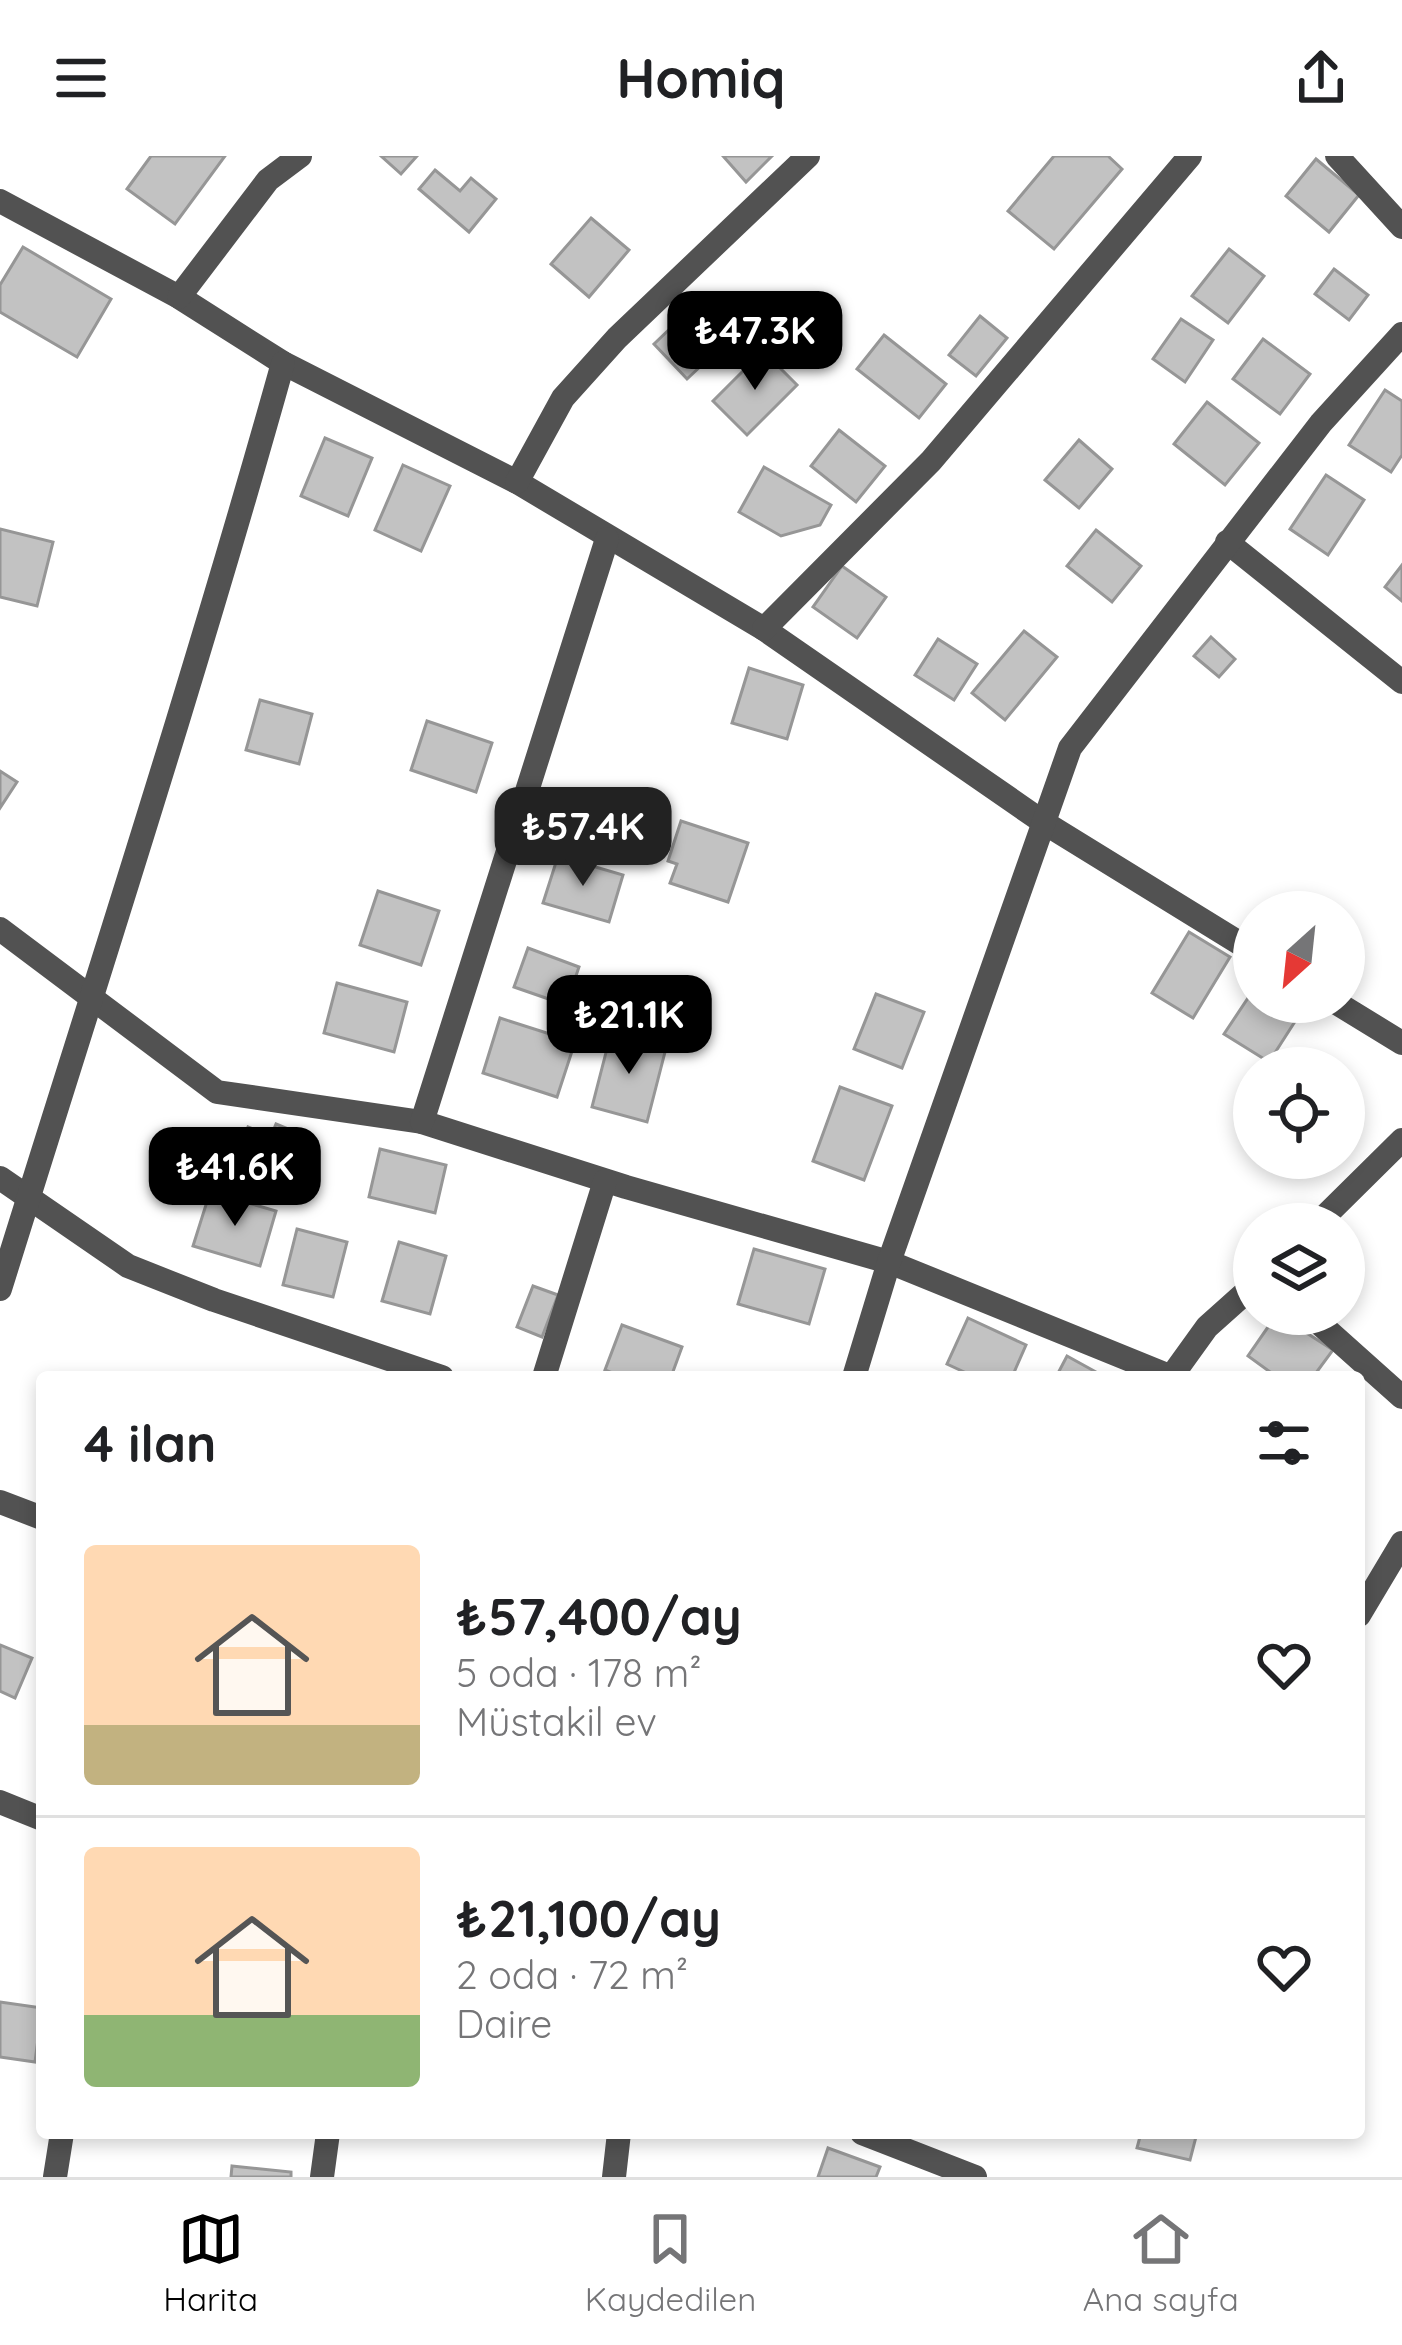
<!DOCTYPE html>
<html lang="tr">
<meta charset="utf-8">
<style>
:root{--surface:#fff;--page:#f2f2f2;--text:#202124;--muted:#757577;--line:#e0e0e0;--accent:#000}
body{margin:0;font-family:Quicksand,sans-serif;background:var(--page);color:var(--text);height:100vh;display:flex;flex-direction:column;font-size:45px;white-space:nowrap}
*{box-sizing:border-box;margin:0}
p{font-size:39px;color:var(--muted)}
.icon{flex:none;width:66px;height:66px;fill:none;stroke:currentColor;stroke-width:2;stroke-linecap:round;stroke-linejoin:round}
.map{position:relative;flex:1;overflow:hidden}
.drawer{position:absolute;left:36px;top:1215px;width:1329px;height:768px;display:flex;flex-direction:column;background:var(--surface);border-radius:12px;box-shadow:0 6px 18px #0003}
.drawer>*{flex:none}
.needle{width:78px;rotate:207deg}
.controls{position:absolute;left:1233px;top:735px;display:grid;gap:24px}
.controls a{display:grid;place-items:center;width:132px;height:132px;border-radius:50%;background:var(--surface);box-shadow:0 6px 18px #0003;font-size:60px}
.price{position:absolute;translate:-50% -102px;padding:0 27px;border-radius:24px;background:var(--accent);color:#fff;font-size:39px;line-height:78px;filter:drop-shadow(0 3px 6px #0008)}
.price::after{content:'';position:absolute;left:50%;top:72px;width:36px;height:27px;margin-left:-18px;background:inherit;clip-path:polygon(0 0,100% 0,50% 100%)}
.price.current{background:#222;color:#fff}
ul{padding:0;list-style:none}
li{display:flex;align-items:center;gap:36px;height:300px;padding:0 48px}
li+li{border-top:3px solid var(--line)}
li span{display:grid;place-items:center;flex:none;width:336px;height:240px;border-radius:12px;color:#555}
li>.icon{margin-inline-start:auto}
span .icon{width:144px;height:144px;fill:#fffc;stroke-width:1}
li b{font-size:51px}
h2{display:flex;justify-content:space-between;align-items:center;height:144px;padding:0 48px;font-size:51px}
header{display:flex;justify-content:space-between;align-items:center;height:156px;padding:0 48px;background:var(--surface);font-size:54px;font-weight:700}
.tab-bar{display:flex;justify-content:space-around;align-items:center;height:168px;border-top:3px solid var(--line);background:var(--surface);font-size:33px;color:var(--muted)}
.tab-bar a{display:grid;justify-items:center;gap:6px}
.tab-bar .current{color:var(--accent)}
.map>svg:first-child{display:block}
.building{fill:#c2c2c2;stroke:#969696;stroke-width:3}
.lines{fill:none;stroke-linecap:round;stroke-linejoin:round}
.street{stroke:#525252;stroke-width:24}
</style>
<header><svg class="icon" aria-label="menu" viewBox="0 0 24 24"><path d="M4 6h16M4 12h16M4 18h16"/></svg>Homiq<svg class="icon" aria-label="share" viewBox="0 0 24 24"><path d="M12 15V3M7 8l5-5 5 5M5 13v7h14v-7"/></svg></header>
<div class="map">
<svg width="1402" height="2021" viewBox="0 0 1402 2021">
<rect width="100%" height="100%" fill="#fff"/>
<g class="building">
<polygon points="151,0 225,0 175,68 127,33"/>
<polygon points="381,0 417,0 401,18"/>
<polygon points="723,0 772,0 746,26"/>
<polygon points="1054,0 1108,0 1122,13 1054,93 1008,55"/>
<polygon points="1316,3 1359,39 1329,76 1286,40"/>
<polygon points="435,14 460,35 471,22 496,43 469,76 419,33"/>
<polygon points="591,62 629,94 589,141 551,108"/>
<polygon points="23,91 111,143 77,201 0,156 0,129"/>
<polygon points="1229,93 1264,120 1228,167 1192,140"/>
<polygon points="1334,113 1368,139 1349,164 1315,138"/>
<polygon points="702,142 736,177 687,223 654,188"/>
<polygon points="980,160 1007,182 976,220 949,199"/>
<polygon points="1181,163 1213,184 1185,226 1153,203"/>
<polygon points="884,179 946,228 919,262 857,213"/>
<polygon points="1263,183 1310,218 1280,258 1233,223"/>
<polygon points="763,195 797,229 747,279 713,245"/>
<polygon points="1385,234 1402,245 1402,299 1391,316 1349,289"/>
<polygon points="1207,246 1259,287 1225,329 1174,288"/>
<polygon points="839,274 885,310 856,346 811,310"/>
<polygon points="325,282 372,302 348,360 301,340"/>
<polygon points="1079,284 1112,313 1079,352 1045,324"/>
<polygon points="403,309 450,330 421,395 375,374"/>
<polygon points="764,311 831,349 820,369 781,380 739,356"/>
<polygon points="1326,319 1364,344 1328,399 1290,373"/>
<polygon points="0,373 53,386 37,450 0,441"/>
<polygon points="1096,374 1141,410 1112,446 1067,410"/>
<polygon points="1402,409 1402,445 1385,431"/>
<polygon points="842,410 886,441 857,482 813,451"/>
<polygon points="1024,475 1057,501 1005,564 972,537"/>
<polygon points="1211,481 1235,503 1219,521 1194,500"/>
<polygon points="938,483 977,508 954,544 915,519"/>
<polygon points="749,512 803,529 787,583 732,567"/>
<polygon points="260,544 312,558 299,608 246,594"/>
<polygon points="427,565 492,587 476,636 411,614"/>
<polygon points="0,615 17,626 0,652"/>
<polygon points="681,665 748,687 728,746 670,727 677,708 668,705"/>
<polygon points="558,700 623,719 609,766 543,747"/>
<polygon points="378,735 439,755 421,809 360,789"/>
<polygon points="1189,776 1230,801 1193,862 1152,837"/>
<polygon points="528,792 579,811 566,849 514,831"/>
<polygon points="337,827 407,846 394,896 324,877"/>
<polygon points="1254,833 1254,846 1292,846 1303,853 1269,906 1224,878"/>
<polygon points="876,838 924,856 902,912 854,893"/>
<polygon points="500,862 575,886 557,941 483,917"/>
<polygon points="611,877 666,892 647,966 592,951"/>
<polygon points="840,931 892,950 864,1024 813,1005"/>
<polygon points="276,968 317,985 296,1037 232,1011 248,971 271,980"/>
<polygon points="380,993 446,1009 435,1057 369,1041"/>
<polygon points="210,1036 276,1055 260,1110 193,1090"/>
<polygon points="297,1073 347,1086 333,1141 283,1129"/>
<polygon points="399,1086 446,1100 430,1158 382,1145"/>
<polygon points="754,1093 825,1113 809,1168 738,1148"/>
<polygon points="533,1130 558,1139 542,1181 517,1171"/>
<polygon points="1277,1158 1333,1194 1313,1221 1277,1221 1248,1200"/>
<polygon points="968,1162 1026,1189 1012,1221 975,1221 947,1208"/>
<polygon points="622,1169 682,1191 671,1221 622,1221 605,1214"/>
<polygon points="1067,1200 1105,1221 1056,1221"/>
<polygon points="0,1489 32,1502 15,1542 0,1535"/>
<polygon points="0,1846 42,1852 35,1906 0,1901"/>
<polygon points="1141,1977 1197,1977 1190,2004 1137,1992"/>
<polygon points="828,1992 880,2011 876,2021 818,2021"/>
<polygon points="232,2010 291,2016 291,2021 231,2021"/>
</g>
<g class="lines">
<g class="street">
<polyline points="1337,0 1402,71"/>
<polyline points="0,45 179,141 283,207 517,326 764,473 1043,666 1254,796"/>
<polyline points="179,141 268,24 300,0"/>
<polyline points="517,326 563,242 617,182 808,0"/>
<polyline points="1227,386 1402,526"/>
<polyline points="764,473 931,305 1190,0"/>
<polyline points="0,773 217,936 422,966 626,1031 889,1106 1172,1221"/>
<polyline points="1335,846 1402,887"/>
<polyline points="422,966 607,383"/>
<polyline points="0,1022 128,1110 214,1144 442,1221"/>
<polyline points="1317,1068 1402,984"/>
<path d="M0,1133C96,825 196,518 283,207"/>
<polyline points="1309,1158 1402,1241"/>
<polyline points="544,1221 605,1025"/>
<polyline points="854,1221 889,1106 1070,592 1321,267 1402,178"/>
<polyline points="1171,1221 1207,1171 1254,1129"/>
<polyline points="0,1346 42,1362"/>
<polyline points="1359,1459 1402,1387"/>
<polyline points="0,1646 42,1663"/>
<polyline points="862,1977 975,2021"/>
<polyline points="55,2021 62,1977"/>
<polyline points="322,2021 328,1977"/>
<polyline points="614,2021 619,1977"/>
</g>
</g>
</svg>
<div class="controls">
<a><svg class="needle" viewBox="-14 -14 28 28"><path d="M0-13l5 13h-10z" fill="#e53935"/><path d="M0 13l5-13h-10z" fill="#757577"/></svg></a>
<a><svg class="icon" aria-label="locate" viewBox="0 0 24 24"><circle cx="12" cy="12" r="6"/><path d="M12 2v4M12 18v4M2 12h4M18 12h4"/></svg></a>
<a><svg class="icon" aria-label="layers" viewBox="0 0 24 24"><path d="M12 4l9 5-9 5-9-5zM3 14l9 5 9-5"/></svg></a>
</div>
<b class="price" style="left:755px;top:237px">₺47.3K</b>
<b class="price current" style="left:583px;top:733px">₺57.4K</b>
<b class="price" style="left:629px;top:921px">₺21.1K</b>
<b class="price" style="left:235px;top:1073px">₺41.6K</b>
<section class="drawer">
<h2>4 ilan<svg class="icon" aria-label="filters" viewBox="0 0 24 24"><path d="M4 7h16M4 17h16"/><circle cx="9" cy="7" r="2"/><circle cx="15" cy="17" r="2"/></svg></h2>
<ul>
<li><span style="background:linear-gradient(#ffd9b3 75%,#c2b280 0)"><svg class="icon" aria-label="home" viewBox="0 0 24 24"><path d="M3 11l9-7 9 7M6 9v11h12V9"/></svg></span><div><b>₺57,400/ay</b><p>5 oda · 178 m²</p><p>Müstakil ev</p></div><svg class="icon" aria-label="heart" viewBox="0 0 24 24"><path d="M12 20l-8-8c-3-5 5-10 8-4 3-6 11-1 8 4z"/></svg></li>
<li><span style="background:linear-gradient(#ffd9b3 70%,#8fb573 0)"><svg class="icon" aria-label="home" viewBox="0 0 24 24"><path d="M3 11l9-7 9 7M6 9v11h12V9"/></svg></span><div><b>₺21,100/ay</b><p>2 oda · 72 m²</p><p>Daire</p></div><svg class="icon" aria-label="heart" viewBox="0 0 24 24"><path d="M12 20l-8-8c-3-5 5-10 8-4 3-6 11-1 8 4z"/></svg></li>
</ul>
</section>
</div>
<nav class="tab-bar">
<a class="current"><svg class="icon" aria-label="map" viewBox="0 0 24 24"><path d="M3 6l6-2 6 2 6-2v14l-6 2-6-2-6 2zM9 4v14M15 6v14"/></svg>Harita</a>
<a><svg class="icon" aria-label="saved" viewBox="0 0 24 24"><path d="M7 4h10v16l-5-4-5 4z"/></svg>Kaydedilen</a>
<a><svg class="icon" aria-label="home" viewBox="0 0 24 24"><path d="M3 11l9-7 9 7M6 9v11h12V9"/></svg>Ana sayfa</a>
</nav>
